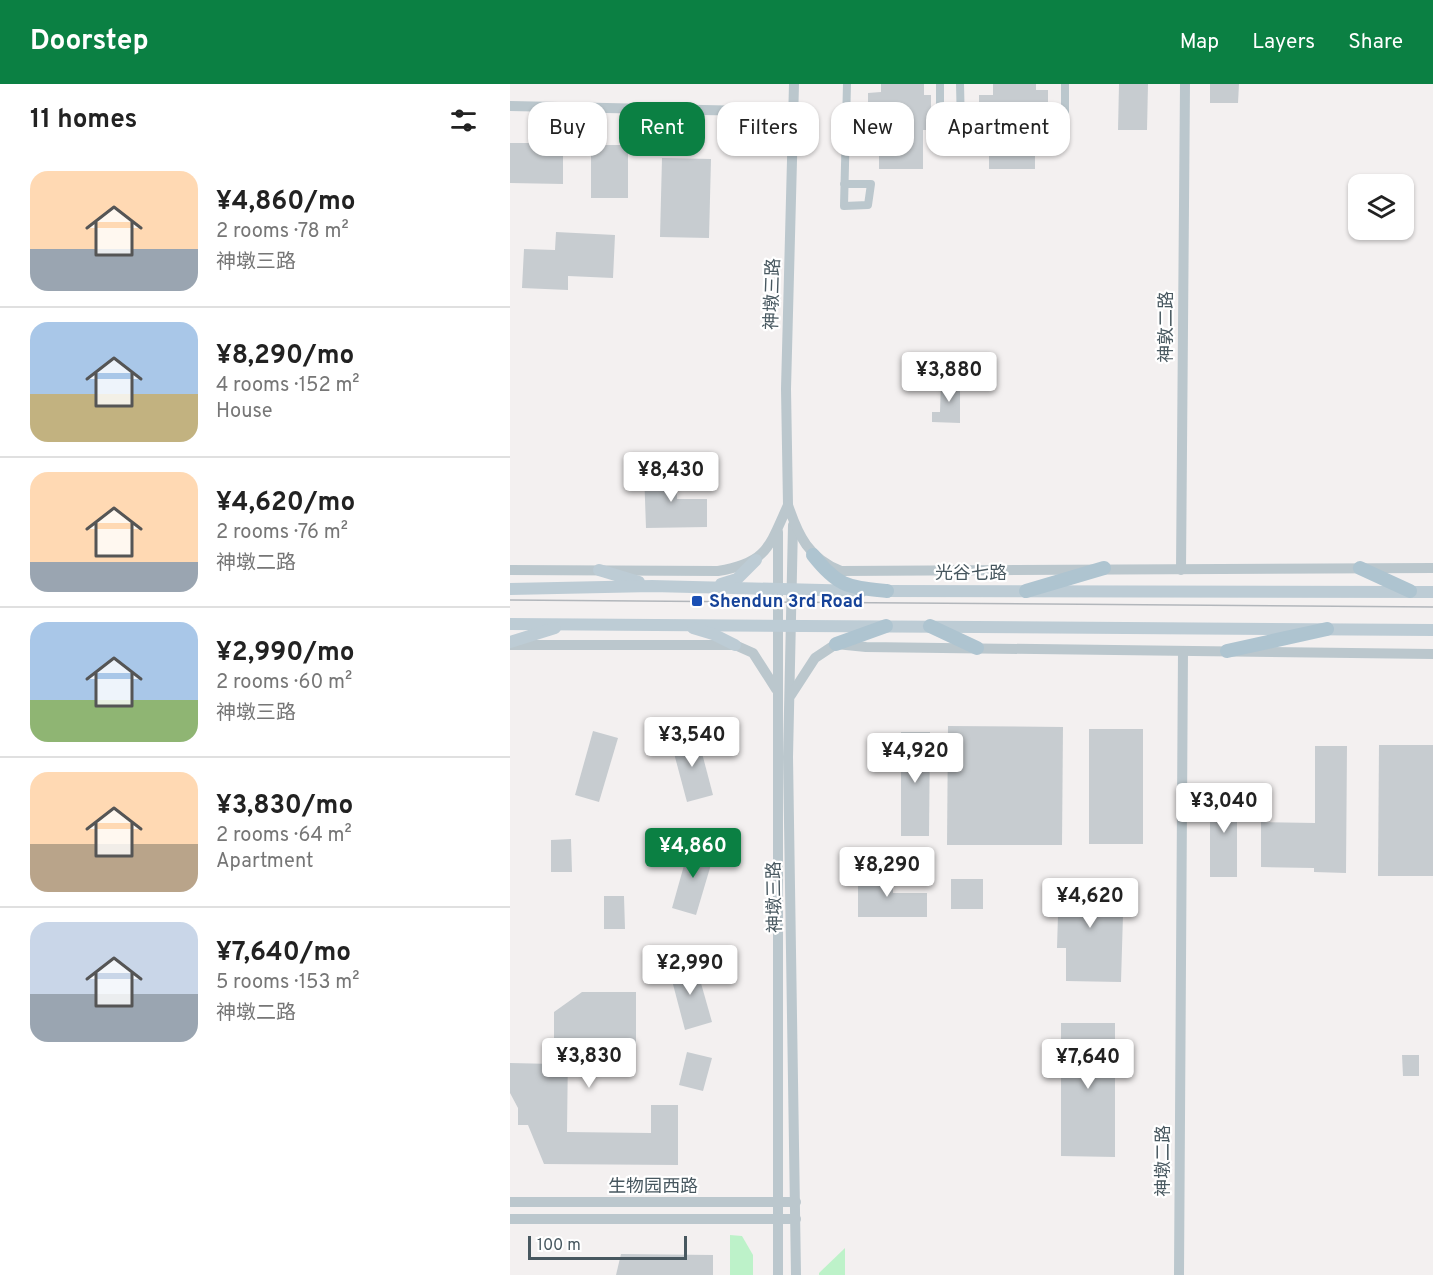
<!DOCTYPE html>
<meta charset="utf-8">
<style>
:root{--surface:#fff;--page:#f2f2f2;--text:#222;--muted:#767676;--line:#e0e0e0;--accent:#0b8043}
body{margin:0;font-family:Overpass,"Noto Sans SC",sans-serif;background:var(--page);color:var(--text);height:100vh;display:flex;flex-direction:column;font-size:22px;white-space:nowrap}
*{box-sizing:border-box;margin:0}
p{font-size:20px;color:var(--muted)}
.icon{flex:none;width:33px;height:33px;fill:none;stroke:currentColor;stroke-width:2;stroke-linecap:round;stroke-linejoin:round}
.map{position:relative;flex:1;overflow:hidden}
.panel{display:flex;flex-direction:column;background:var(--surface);width:510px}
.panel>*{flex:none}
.top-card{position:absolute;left:18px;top:18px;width:570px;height:54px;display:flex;gap:12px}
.buttons{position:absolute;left:838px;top:90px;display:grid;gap:12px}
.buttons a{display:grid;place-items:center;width:66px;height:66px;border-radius:12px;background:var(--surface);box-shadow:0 2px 4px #0004;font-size:30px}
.scale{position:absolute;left:18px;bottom:15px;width:159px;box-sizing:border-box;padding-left:6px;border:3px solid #47575f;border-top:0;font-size:16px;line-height:21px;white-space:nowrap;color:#47575f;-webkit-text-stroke:4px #fff;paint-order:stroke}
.price{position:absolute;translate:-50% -51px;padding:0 14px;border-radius:6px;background:#fff;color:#222;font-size:20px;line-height:39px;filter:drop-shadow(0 2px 3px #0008)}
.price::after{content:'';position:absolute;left:50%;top:36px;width:18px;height:14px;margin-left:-9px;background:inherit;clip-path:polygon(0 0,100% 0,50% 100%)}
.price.on{background:var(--accent);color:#fff}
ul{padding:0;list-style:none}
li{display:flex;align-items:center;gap:18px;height:150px;padding:0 30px}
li+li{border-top:2px solid var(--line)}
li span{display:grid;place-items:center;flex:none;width:168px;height:120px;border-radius:18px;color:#555}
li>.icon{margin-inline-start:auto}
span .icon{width:72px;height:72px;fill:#fffc;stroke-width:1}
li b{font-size:26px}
h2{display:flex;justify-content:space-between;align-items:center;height:72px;padding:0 30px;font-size:26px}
.tag{padding:0 21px;border-radius:18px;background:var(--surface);box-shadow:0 2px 4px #0004;font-size:21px;line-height:54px}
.tag.on{background:var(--accent);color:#fff}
header{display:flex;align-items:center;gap:36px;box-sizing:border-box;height:84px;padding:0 30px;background:var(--accent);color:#fff}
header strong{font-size:28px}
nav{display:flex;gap:33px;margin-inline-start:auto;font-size:21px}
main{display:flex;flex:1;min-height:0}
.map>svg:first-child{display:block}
.green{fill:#bdf2c9}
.building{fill:#c7ccd0}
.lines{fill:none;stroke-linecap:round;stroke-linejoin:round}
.minor{stroke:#bbc7cd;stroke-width:8}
.tertiary{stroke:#bbc7cd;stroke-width:10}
.secondary{stroke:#bdccd5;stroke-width:12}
.primary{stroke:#aec4d0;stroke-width:14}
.tram{stroke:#b2b6bb;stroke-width:1.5}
.transit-dot{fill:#1a4fb4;stroke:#fff;stroke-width:2}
.labels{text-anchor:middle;stroke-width:4.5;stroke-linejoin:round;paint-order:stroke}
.street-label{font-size:18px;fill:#47575f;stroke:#fff}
.transit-label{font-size:18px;font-weight:bold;fill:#164399;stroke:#fff;text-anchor:start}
</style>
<header>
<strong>Doorstep</strong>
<nav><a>Map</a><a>Layers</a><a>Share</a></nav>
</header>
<main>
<section class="panel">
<h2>11 homes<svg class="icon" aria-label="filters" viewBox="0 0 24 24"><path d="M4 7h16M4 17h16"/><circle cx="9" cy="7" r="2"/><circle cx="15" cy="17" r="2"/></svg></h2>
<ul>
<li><span style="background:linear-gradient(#ffd9b3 65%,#9aa5b1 0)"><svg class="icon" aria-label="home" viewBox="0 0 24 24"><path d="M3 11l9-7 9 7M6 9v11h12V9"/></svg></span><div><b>¥4,860/mo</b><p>2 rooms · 78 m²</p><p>神墩三路</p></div></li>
<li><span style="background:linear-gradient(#a9c7e8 60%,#c2b280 0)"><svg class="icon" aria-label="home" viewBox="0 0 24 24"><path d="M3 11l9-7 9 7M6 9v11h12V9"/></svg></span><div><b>¥8,290/mo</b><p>4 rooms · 152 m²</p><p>House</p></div></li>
<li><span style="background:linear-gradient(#ffd9b3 75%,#9aa5b1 0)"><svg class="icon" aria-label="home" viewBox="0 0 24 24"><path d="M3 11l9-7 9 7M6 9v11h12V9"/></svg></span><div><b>¥4,620/mo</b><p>2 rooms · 76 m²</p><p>神墩二路</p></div></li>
<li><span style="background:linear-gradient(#a9c7e8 65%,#8fb573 0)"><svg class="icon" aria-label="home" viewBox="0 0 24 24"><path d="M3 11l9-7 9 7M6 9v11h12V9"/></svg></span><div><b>¥2,990/mo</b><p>2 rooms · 60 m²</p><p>神墩三路</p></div></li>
<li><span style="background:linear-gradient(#ffd9b3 60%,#b9a48a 0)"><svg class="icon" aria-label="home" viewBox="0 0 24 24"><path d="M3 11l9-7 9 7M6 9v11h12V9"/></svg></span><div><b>¥3,830/mo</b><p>2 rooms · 64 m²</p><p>Apartment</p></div></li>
<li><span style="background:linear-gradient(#c9d6e8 60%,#9aa5b1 0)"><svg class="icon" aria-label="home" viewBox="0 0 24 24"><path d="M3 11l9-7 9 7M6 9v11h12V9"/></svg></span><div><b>¥7,640/mo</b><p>5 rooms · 153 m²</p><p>神墩二路</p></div></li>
</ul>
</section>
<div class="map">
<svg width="923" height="1191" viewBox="0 0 923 1191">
<rect width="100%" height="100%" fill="#f3f0f0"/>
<g class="green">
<polygon points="220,1151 232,1152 243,1171 243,1191 220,1191"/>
<polygon points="335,1164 335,1191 309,1191 309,1189"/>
</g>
<g class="building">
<polygon points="371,0 414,0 414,11 421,11 421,46 413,46 413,85 369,85 369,46 358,47 358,9 371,8"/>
<polygon points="483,0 526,0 526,6 538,6 538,48 525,48 525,85 479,85 479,46 469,46 469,11 483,11"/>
<polygon points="609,0 638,0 637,46 608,46"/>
<polygon points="700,0 729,0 728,19 700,19"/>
<polygon points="0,59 53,59 53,100 0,99"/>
<rect x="81" y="61" width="37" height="53"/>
<polygon points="152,74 201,75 199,154 150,153"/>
<polygon points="46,148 105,151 103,194 58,192 58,206 12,204 14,165 45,166"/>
<polygon points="431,297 450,297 450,339 422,338 422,328 430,328"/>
<polygon points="166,386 167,415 197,415 197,443 136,444 134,387"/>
<polygon points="438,642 553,643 552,761 437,761"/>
<rect x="579" y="645" width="54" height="115"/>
<polygon points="83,647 108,654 89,718 65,711"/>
<polygon points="391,648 420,648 419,752 391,752"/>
<polygon points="187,650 203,711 177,718 161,658"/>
<polygon points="869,661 923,661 923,792 868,792"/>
<polygon points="805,662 837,662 836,789 804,788 804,784 751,783 751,738 805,739"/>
<rect x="700" y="706" width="27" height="87"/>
<polygon points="61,755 62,788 41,788 41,756"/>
<polygon points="180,760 205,767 186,831 162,824"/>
<polygon points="348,789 383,789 383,809 417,809 417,833 348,833"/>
<rect x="441" y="795" width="32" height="30"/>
<polygon points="543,797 614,797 611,898 556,897 556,864 547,864 548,831 543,831"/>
<polygon points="94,812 114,812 115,845 94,845"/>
<polygon points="185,878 202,938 175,946 159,885"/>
<polygon points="72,908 126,908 126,967 58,967 57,1048 141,1049 141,1021 168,1021 168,1081 34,1080 18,1041 8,1041 8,1024 0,1009 0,979 44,980 44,928"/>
<polygon points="551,939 605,939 605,1073 551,1072"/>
<polygon points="177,968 202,974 193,1007 169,1001"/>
<polygon points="892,971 909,971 909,992 893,992"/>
<polygon points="111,1170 203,1171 203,1191 106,1191"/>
</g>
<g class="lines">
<g class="minor">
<polyline points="430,0 430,43 451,42 450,0"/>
<polyline points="555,0 555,56"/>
<polyline points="334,100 361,100 358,121 334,122 337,0"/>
</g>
<g class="tertiary">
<polyline points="0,22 284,28"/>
<polyline points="278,421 276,305 284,0"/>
<polyline points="283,441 278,673 286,1191"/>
<path d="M0,486L208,487C257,479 259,463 278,421C288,451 299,475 331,487L923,484"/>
<polyline points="671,486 675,0"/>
<polyline points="0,561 225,561 243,569 266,605"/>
<polyline points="281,611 305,574 326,560 356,563 923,570"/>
<polyline points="0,1118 286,1118"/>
<polyline points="0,1135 286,1135"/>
<polyline points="268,1191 268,448"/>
<polyline points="669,1191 673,567"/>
</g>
<g class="secondary">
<polyline points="89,486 129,498"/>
<polyline points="211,500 227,495 246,476"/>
<polyline points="0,505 142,502 352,507"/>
<polyline points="369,507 923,508"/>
<polyline points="0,540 923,546"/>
<polyline points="183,544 203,550 225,561"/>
<polyline points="0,558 45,544"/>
</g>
<g class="primary">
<path d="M303,471C328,503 338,503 377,507"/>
<polyline points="850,484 900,507"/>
<polyline points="516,507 594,484"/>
<polyline points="420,542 467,564"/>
<polyline points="326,560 376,542"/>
<polyline points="717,567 817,545"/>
</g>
<polyline class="tram" points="0,516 923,523"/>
</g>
<rect class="transit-dot" x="181" y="511" width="12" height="12" rx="3"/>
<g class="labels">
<g class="street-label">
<text transform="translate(262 210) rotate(-88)" y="6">神墩三路</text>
<text transform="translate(656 243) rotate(-90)" y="6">神敦二路</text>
<text x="461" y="495">光谷七路</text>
<text transform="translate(264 813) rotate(-91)" y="6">神墩三路</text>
<text transform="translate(653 1077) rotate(-90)" y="6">神墩二路</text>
<text x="143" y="1108">生物园西路</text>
</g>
<g class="transit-label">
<text x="199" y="523">Shendun 3rd Road</text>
</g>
</g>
</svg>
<div class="buttons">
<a><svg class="icon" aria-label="layers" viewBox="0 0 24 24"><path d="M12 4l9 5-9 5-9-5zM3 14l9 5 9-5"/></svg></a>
</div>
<div class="scale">100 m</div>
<b class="price" style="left:439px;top:319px">¥3,880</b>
<b class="price" style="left:161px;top:419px">¥8,430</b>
<b class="price" style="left:182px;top:684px">¥3,540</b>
<b class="price" style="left:405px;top:700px">¥4,920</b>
<b class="price" style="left:714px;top:750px">¥3,040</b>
<b class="price on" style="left:183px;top:795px">¥4,860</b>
<b class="price" style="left:377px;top:814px">¥8,290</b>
<b class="price" style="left:580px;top:845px">¥4,620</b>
<b class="price" style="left:180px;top:912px">¥2,990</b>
<b class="price" style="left:79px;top:1005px">¥3,830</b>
<b class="price" style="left:578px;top:1006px">¥7,640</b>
<div class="top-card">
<a class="tag">Buy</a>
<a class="tag on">Rent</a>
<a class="tag">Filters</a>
<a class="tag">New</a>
<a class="tag">Apartment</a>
</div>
</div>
</main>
